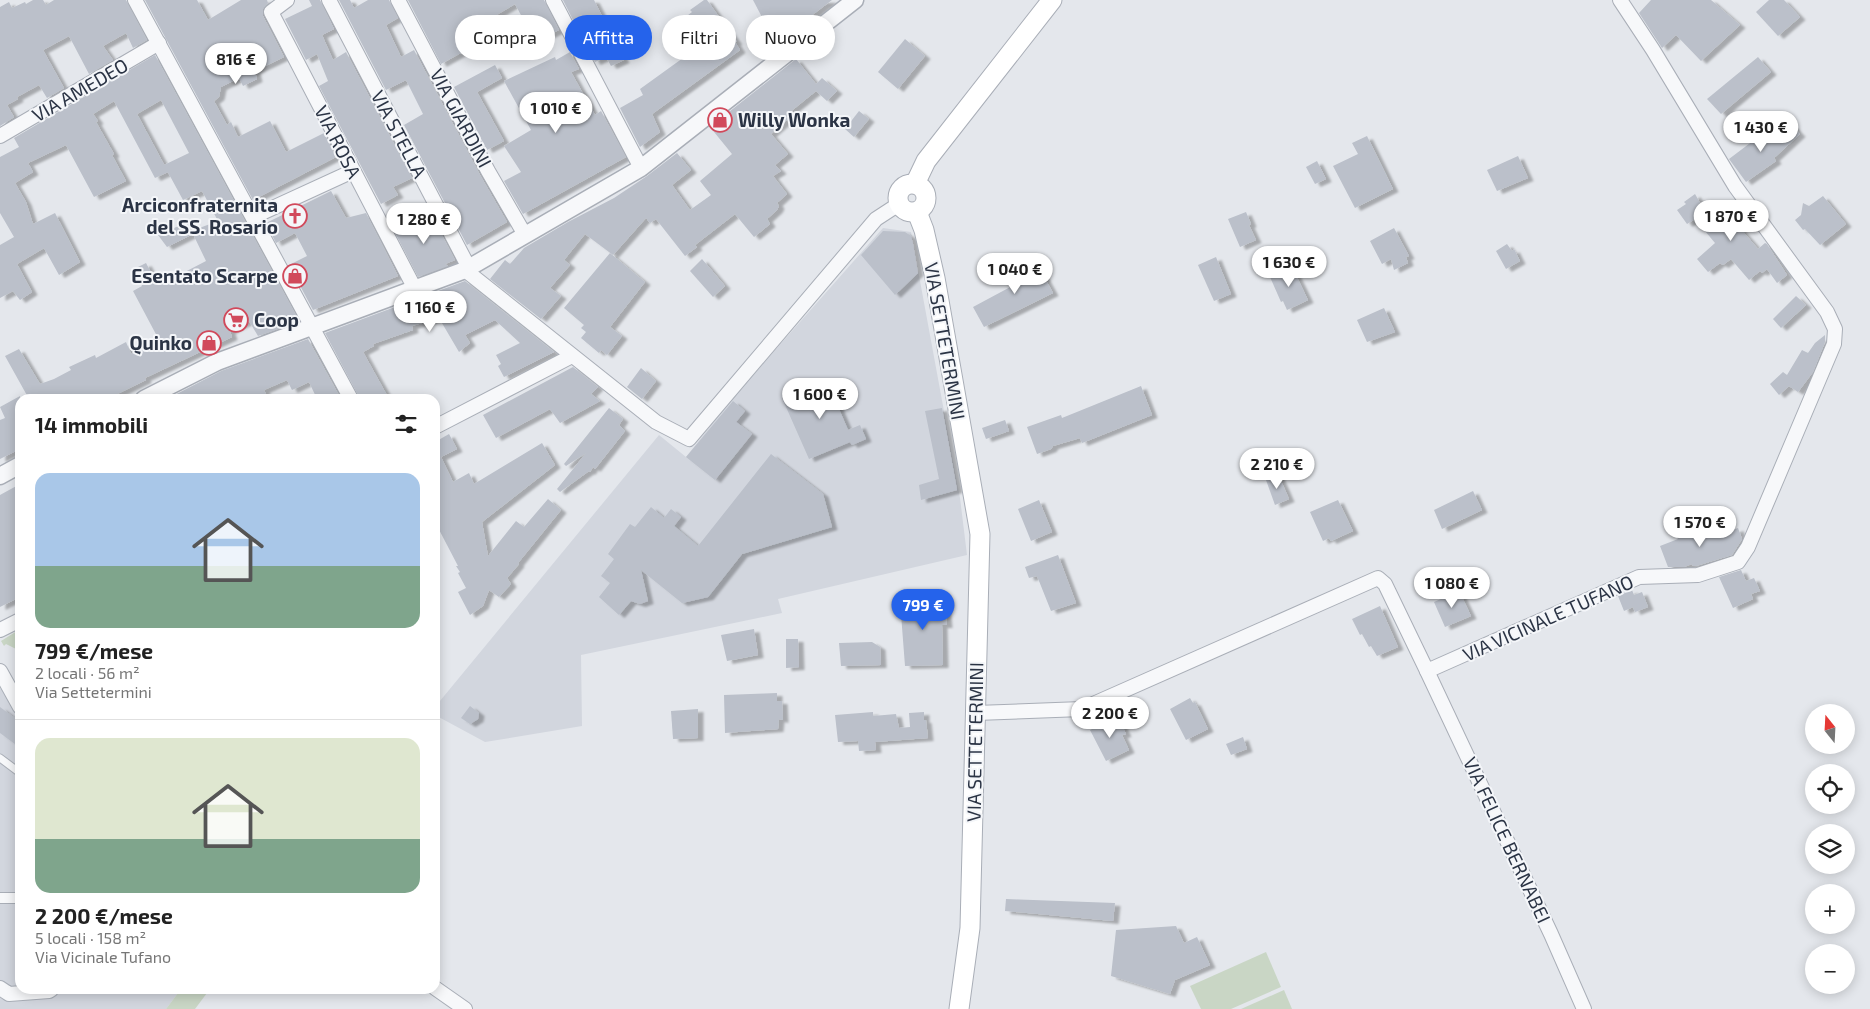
<!DOCTYPE html>
<html lang="it">
<meta charset="utf-8">
<style>
:root{--surface:#fff;--page:#f2f2f2;--text:#222;--muted:#767676;--line:#e0e0e0;--accent:#2563eb}
body{margin:0;font-family:"Exo 2",sans-serif;background:var(--page);color:var(--text);height:100vh;display:flex;flex-direction:column;font-size:19px;white-space:nowrap}
*{box-sizing:border-box;margin:0}
p{font-size:16px;color:var(--muted)}
.icon{flex:none;width:28px;height:28px;fill:none;stroke:currentColor;stroke-width:2;stroke-linecap:round;stroke-linejoin:round}
.map{position:relative;flex:1;overflow:hidden}
.details{position:absolute;left:15px;top:394px;width:425px;height:600px;display:flex;flex-direction:column;background:var(--surface);border-radius:15px;box-shadow:0 2px 12px #0003}
.details>*{flex:none}
.hud{position:absolute;left:455px;top:15px;width:475px;height:45px;display:flex;gap:10px}
.needle{width:32px;rotate:342deg}
.buttons{position:absolute;left:1805px;top:704px;display:grid;gap:10px}
.buttons a{display:grid;place-items:center;width:50px;height:50px;border-radius:50%;background:var(--surface);box-shadow:0 2px 12px #0003;font-size:25px}
.price{position:absolute;translate:-50% -42px;padding:0 11px;border-radius:18px;background:#fff;color:#222;font-size:16px;line-height:32px;filter:drop-shadow(0 1px 2px #0008)}
.price::after{content:'';position:absolute;left:50%;top:30px;width:15px;height:11px;margin-left:-8px;background:inherit;clip-path:polygon(0 0,100% 0,50% 100%)}
.price.current{background:var(--accent);color:#fff}
ul{padding:0;list-style:none}
li{display:grid;align-content:center;gap:10px;height:265px;padding:0 20px}
li+li{border-top:1px solid var(--line)}
li span{display:grid;place-items:center;height:155px;border-radius:15px;color:#555}
li>.icon{margin-inline-start:auto}
span .icon{width:90px;height:90px;fill:#fffc;stroke-width:1}
li b{font-size:21px}
h2{display:flex;justify-content:space-between;align-items:center;height:60px;padding:0 20px;font-size:21px}
.tag{padding:0 18px;border-radius:22px;background:var(--surface);box-shadow:0 2px 12px #0003;font-size:18px;line-height:45px}
.tag.current{background:var(--accent);color:#fff}
.map>svg:first-child{display:block}
.built{fill:#d2d6de}
.green{fill:#c9d6c5}
.building{fill:#bbc0ca;filter:url(#shadow)}
.lines{fill:none;stroke-linecap:round;stroke-linejoin:round}
.service-casing{stroke:#a9aeb7;stroke-width:9}
.pedestrian-casing{stroke:#a9aeb7;stroke-width:12}
.minor-casing{stroke:#a9aeb7;stroke-width:16}
.tertiary-casing{stroke:#a9aeb7;stroke-width:19}
.secondary-casing{stroke:#a9aeb7;stroke-width:21}
.service{stroke:#f7f8fa;stroke-width:7}
.pedestrian{stroke:#f7f8fa;stroke-width:10}
.minor{stroke:#f7f8fa;stroke-width:14}
.tertiary{stroke:#f7f8fa;stroke-width:16}
.secondary{stroke:#fff;stroke-width:19}
.labels{text-anchor:middle;stroke-width:4;stroke-linejoin:round;paint-order:stroke}
.street-label{font-size:19px;fill:#2b3445;stroke:#f4f6f9}
.poi-label{font-size:19px;font-weight:bold;fill:#2b3445;stroke:#f4f6f9;text-anchor:end}
</style>
<div class="map">
<svg width="1870" height="1009" viewBox="0 0 1870 1009">
<defs>
<filter id="shadow"><feDropShadow dx="5.5" dy="3" stdDeviation="1" flood-color="#0004"/></filter>
</defs>
<rect width="100%" height="100%" fill="#e4e7ec"/>
<g class="built">
<polygon points="883,228 911,232 960,498 967,555 778,599 782,613 581,655 582,726 485,742 435,715 435,707 659,435 686,457 731,400"/>
<polygon points="0,688 9,699 20,703 20,989 181,989 166,1009 0,1009"/>
</g>
<g class="green">
<polygon points="17,631 20,636 20,654 18,650 6,644 4,646 1,641"/>
<polygon points="1266,952 1281,987 1231,1009 1201,1009 1190,986"/>
<polygon points="181,989 210,989 195,1009 166,1009"/>
<polygon points="1284,990 1292,1009 1241,1009"/>
</g>
<g class="building">
<polygon points="33,0 43,0 46,5 54,0 126,0 147,40 133,48 126,33 103,46 113,60 89,74 69,36 43,50 64,88 47,98 39,85 17,97 18,99 7,105 14,117 0,126 0,7 9,2 12,8 25,2 26,4"/>
<polygon points="145,0 197,0 208,20 241,0 267,0 268,3 263,9 263,16 284,57 255,71 257,79 243,86 239,78 221,87 219,97 214,101 227,125 231,122 238,137 270,121 286,152 324,133 336,157 253,200"/>
<polygon points="309,0 320,0 334,29 322,35 333,60 346,52 412,178 393,187 398,195 381,204 319,86 328,81 317,54 306,60 285,19 312,6"/>
<polygon points="339,0 350,0 354,8 368,0 389,0 398,18 386,25 401,57 414,50 480,175 507,222 467,245 404,125 423,114 406,80 386,90"/>
<polygon points="408,0 544,0 559,30 516,52 510,40 529,30 515,4 478,26 486,39 441,64"/>
<polygon points="563,0 594,0 624,60 611,66 606,57 595,62 585,43 592,39 582,19 574,22"/>
<polygon points="704,0 707,0 737,42 735,42 740,50 652,114 660,132 640,147 620,108 643,95 640,89 701,45 683,19 692,12 690,10"/>
<polygon points="753,0 832,0 803,22 774,40"/>
<polygon points="1651,0 1711,0 1740,25 1701,61 1676,35 1662,48 1639,13"/>
<polygon points="1769,0 1784,0 1800,17 1778,36 1756,12"/>
<polygon points="905,39 925,56 898,89 878,72"/>
<polygon points="570,52 579,69 571,72 595,115 601,111 626,157 523,214 504,181 521,172 504,146 531,130 504,81 555,57 556,60"/>
<polygon points="155,55 297,317 293,318 295,323 258,336 249,321 230,331 232,337 145,378 146,380 107,399 105,394 96,399 29,399 5,356 19,349 40,384 54,379 71,370 69,367 95,355 96,358 126,342 131,354 159,340 133,291 142,286 134,269 146,263 157,284 180,272 181,274 206,261 193,234 167,247 158,235 190,221 194,230 218,221 202,191 183,200 164,165 189,153 161,100 137,114 168,172 155,178 114,101 93,114 98,121 96,122 114,154 112,155 126,181 94,197 66,145 28,163 33,172 15,183 26,202 33,224 55,213 80,262 59,275 44,248 17,264 32,292 20,300 13,291 0,298 0,245 14,237 0,213 0,157 19,147 14,138"/>
<polygon points="1758,57 1771,72 1721,114 1707,99"/>
<polygon points="796,59 816,84 822,78 837,91 827,101 816,91 790,112 793,115 771,134 788,154 775,165 781,171 773,176 787,194 777,203 779,206 777,210 767,219 770,224 754,237 735,214 695,245 697,247 685,256 656,219 650,223 646,218 613,255 585,234 564,260 570,265 550,288 561,296 541,319 490,279 505,260 510,264 524,248 568,222 614,198 647,176 677,153 691,170 672,185 690,210 711,195 700,181 732,154 710,127"/>
<polygon points="495,65 502,78 477,92 504,141 487,150 454,87"/>
<polygon points="859,111 869,119 854,137 845,129"/>
<polygon points="1792,125 1800,134 1774,158 1776,161 1746,182 1729,159 1766,131 1774,142"/>
<polygon points="1367,136 1393,189 1355,208 1333,166 1358,154 1352,143"/>
<polygon points="1518,156 1528,178 1497,191 1487,170"/>
<polygon points="1317,161 1326,179 1315,184 1306,167"/>
<polygon points="331,191 346,218 366,213 398,276 313,310 289,265 307,256 295,233 276,243 266,223"/>
<polygon points="1695,194 1709,218 1721,207 1727,214 1732,209 1735,213 1740,209 1748,220 1739,227 1758,249 1765,243 1767,244 1787,275 1777,283 1767,269 1762,273 1760,271 1749,280 1731,259 1723,265 1720,263 1708,272 1697,259 1715,243 1695,219 1687,224 1677,210 1686,204 1684,202"/>
<polygon points="1823,196 1846,224 1820,245 1805,229 1803,230 1795,220 1801,215 1803,203 1809,206"/>
<polygon points="430,212 455,260 445,264 448,266 418,277 391,225 397,222 399,227"/>
<polygon points="1246,212 1251,224 1249,225 1256,240 1240,247 1228,219"/>
<polygon points="1394,228 1409,256 1406,257 1408,263 1394,270 1391,259 1382,264 1370,241"/>
<polygon points="883,231 905,232 911,236 913,244 918,273 895,295 861,255"/>
<polygon points="1507,244 1512,251 1514,249 1520,261 1506,269 1496,251"/>
<polygon points="610,253 645,282 610,327 622,336 607,355 601,350 599,353 581,338 586,332 581,328 584,325 564,308"/>
<polygon points="1216,257 1231,294 1214,301 1198,265"/>
<polygon points="702,259 725,286 713,297 690,271"/>
<polygon points="1035,260 1053,293 984,327 973,307 1014,285 1009,274"/>
<polygon points="1292,267 1308,300 1287,310 1283,301 1281,302 1270,277"/>
<polygon points="465,281 554,352 504,377 498,366 501,364 496,355 520,343 495,320 465,335 470,343 459,352 439,318 412,326 413,330 373,344 374,346 363,352 389,399 360,399 325,333"/>
<polygon points="1796,296 1806,305 1781,328 1773,319"/>
<polygon points="1384,308 1395,332 1367,342 1357,320"/>
<polygon points="1825,335 1825,342 1813,372 1798,392 1789,386 1779,395 1770,384 1783,372 1787,375 1802,350 1808,353 1815,343"/>
<polygon points="308,339 341,399 317,399 309,382 292,390 287,380 264,390 267,396 260,399 167,399 221,371"/>
<polygon points="573,367 598,387 591,394 600,401 560,423 550,409 496,438 483,415"/>
<polygon points="641,368 656,381 642,399 627,387"/>
<polygon points="826,379 848,430 860,425 866,439 852,445 850,442 809,459 782,398"/>
<polygon points="1141,386 1152,415 1082,443 1080,438 1053,446 1051,449 1037,454 1027,427 1061,415 1062,418"/>
<polygon points="20,396 20,449 0,459 0,420 5,418 0,407"/>
<polygon points="733,401 745,411 736,422 752,434 715,480 686,457"/>
<polygon points="609,408 623,419 619,425 625,431 595,469 593,467 590,472 589,471 560,492 557,489 586,453 566,466 564,464"/>
<polygon points="942,408 957,490 921,500 919,485 939,479 925,411"/>
<polygon points="1005,420 1009,431 986,439 982,428"/>
<polygon points="449,434 457,449 441,457 453,482 469,473 474,484 542,443 555,465 482,522 488,556 516,521 524,527 548,499 561,510 518,563 519,564 507,578 511,584 499,597 489,590 483,606 470,615 458,592 466,588 458,573 460,572 456,566 458,566 435,522 435,442"/>
<polygon points="771,454 823,494 832,527 742,554 708,597 682,603 641,570 648,601 640,604 631,601 619,615 599,597 610,583 601,576 614,559 608,554 630,524 635,527 651,507 664,518 671,509 681,517 674,526 698,546"/>
<polygon points="1278,474 1289,499 1275,505 1266,480"/>
<polygon points="20,484 20,597 0,607 0,495"/>
<polygon points="1473,491 1482,510 1442,529 1434,510"/>
<polygon points="1039,500 1052,532 1031,541 1018,509"/>
<polygon points="1338,500 1353,531 1331,541 1329,538 1323,541 1310,512"/>
<polygon points="1707,526 1712,538 1738,528 1742,539 1732,555 1696,566 1693,566 1692,564 1684,567 1668,567 1660,546 1678,539 1676,536"/>
<polygon points="1058,555 1076,603 1051,611 1037,576 1029,578 1025,567"/>
<polygon points="1741,570 1746,581 1754,578 1760,591 1751,594 1753,599 1733,608 1719,577"/>
<polygon points="1632,590 1634,595 1642,592 1648,607 1635,612 1633,607 1624,611 1618,596"/>
<polygon points="1459,591 1471,616 1445,627 1434,602"/>
<polygon points="944,596 947,625 942,625 943,665 905,666 900,601"/>
<polygon points="1380,606 1398,647 1377,656 1371,646 1369,647 1362,634 1360,635 1352,619"/>
<polygon points="754,629 758,655 727,661 721,635"/>
<polygon points="786,639 798,639 799,667 786,668"/>
<polygon points="872,642 880,647 881,665 841,666 839,643"/>
<polygon points="777,693 777,701 782,701 783,720 779,719 778,729 725,733 724,695"/>
<polygon points="1190,698 1193,703 1195,702 1208,729 1186,740 1170,709"/>
<polygon points="470,706 479,713 478,719 470,724 461,718"/>
<polygon points="0,707 20,722 20,737 15,744 0,733"/>
<polygon points="698,709 698,738 673,739 671,711"/>
<polygon points="873,712 873,716 896,714 899,728 910,727 909,713 924,712 924,720 926,720 928,738 875,742 876,750 859,751 858,741 838,742 835,715"/>
<polygon points="1119,719 1126,734 1122,735 1129,750 1106,761 1090,730 1105,723 1106,725"/>
<polygon points="1243,737 1247,749 1231,755 1226,744"/>
<polygon points="1006,899 1115,903 1113,921 1005,911"/>
<polygon points="1176,926 1184,943 1197,937 1210,965 1175,980 1170,994 1111,976 1116,930"/>
</g>
<g class="lines">
<g class="service-casing">
<polyline id="service" points="0,758 20,773"/>
</g>
<g class="pedestrian-casing">
<polyline id="pedestrian" points="0,898 20,898"/>
</g>
<g class="minor-casing">
<g id="minor">
<polyline points="135,0 351,399"/>
<polyline points="287,0 271,12 415,289"/>
<polyline points="329,0 469,268"/>
<polyline points="398,0 488,171 525,235"/>
<polyline points="553,0 641,168"/>
<polyline points="0,136 159,43"/>
<polyline points="253,217 353,171"/>
<polyline points="465,270 656,422 689,439 876,219 899,204"/>
<polyline points="435,427 572,356"/>
<polyline points="0,630 20,620"/>
<polyline points="0,671 20,707"/>
<polyline points="1427,671 1551,934 1584,1009"/>
<polyline points="976,713 1082,709 1378,578 1385,584 1427,671 1639,577 1698,575 1738,562 1748,547 1834,344 1835,329 1827,312 1735,186 1653,50 1620,0"/>
<polyline points="0,988 9,994 49,991 52,989"/>
<polyline points="435,988 465,1009"/>
</g>
</g>
<g class="tertiary-casing">
<g id="tertiary">
<polyline points="144,399 217,362 465,270 641,168 855,0"/>
<polyline points="0,476 20,465"/>
</g>
</g>
<g class="secondary-casing">
<g id="secondary">
<circle cx="912" cy="198" r="14"/>
<polyline points="915,184 926,161 1052,0"/>
<polyline points="917,212 924,230 935,278 980,534 970,928 959,1009"/>
</g>
</g>
<use href="#service" class="service"/>
<use href="#pedestrian" class="pedestrian"/>
<use href="#minor" class="minor"/>
<use href="#tertiary" class="tertiary"/>
<use href="#secondary" class="secondary"/>
</g>
<defs>
<g id="shop-ring" transform="scale(1.25)"><circle r="9.5" fill="#f4f6f9" stroke="#d1495b" stroke-width="1.5"/><path d="M-5-2.5h2.3a2.7 3.5 0 0 1 5.4 0H5L5.5 6h-11ZM-1.5-2.5h3a1.5 2.3 0 0 0-3 0Z" fill="#d1495b"/></g>
<g id="church-ring" transform="scale(1.25)"><circle r="9.5" fill="#f4f6f9" stroke="#d1495b" stroke-width="1.5"/><path d="M-1.2-6h2.4v3.5h3.3v2.4h-3.3V6h-2.4V-.1h-3.3v-2.4h3.3Z" fill="#d1495b"/></g>
<g id="supermarket-ring" transform="scale(1.25)"><circle r="9.5" fill="#f4f6f9" stroke="#d1495b" stroke-width="1.5"/><path d="M-6-5.5h2.5l.6 2H6L4.5 2H-2.5L-4.4-4H-6ZM-1.5 3.2a1.3 1.3 0 1 0 .1 0ZM3 3.2a1.3 1.3 0 1 0 .1 0Z" fill="#d1495b"/></g>
</defs>
<g fill-rule="evenodd">
<use href="#shop-ring" x="720" y="120"/>
<use href="#church-ring" x="295" y="216"/>
<use href="#shop-ring" x="295" y="276"/>
<use href="#supermarket-ring" x="236" y="320"/>
<use href="#shop-ring" x="209" y="343"/>
</g>
<g class="labels">
<g class="street-label">
<text transform="translate(80 90) rotate(-30)" y="7">VIA AMEDEO</text>
<text transform="translate(461 118) rotate(62)" y="7">VIA GIARDINI</text>
<text transform="translate(399 134) rotate(62)" y="7">VIA STELLA</text>
<text transform="translate(338 142) rotate(63)" y="7">VIA ROSA</text>
<text transform="translate(945 341) rotate(80)" y="7">VIA SETTETERMINI</text>
<text transform="translate(1548 618) rotate(-24)" y="7">VIA VICINALE TUFANO</text>
<text transform="translate(975 742) rotate(-89)" y="7">VIA SETTETERMINI</text>
<text transform="translate(1507 840) rotate(65)" y="7">VIA FELICE BERNABEI</text>
</g>
<g class="poi-label">
<text x="738" y="127" text-anchor="start">Willy Wonka</text>
<text x="278" y="212">Arciconfraternita<tspan x="278" dy="22">del SS. Rosario</tspan></text>
<text x="278" y="283">Esentato Scarpe</text>
<text x="254" y="327" text-anchor="start">Coop</text>
<text x="192" y="350">Quinko</text>
</g>
</g>
</svg>
<div class="buttons">
<a><svg class="needle" viewBox="-14 -14 28 28"><path d="M0-13l5 13h-10z" fill="#e53935"/><path d="M0 13l5-13h-10z" fill="#767676"/></svg></a>
<a><svg class="icon" aria-label="locate" viewBox="0 0 24 24"><circle cx="12" cy="12" r="6"/><path d="M12 2v4M12 18v4M2 12h4M18 12h4"/></svg></a>
<a><svg class="icon" aria-label="layers" viewBox="0 0 24 24"><path d="M12 4l9 5-9 5-9-5zM3 14l9 5 9-5"/></svg></a>
<a>+</a>
<a>−</a>
</div>
<b class="price" style="left:236px;top:85px">816 €</b>
<b class="price" style="left:556px;top:134px">1 010 €</b>
<b class="price" style="left:1761px;top:153px">1 430 €</b>
<b class="price" style="left:1731px;top:242px">1 870 €</b>
<b class="price" style="left:424px;top:245px">1 280 €</b>
<b class="price" style="left:1289px;top:288px">1 630 €</b>
<b class="price" style="left:1015px;top:295px">1 040 €</b>
<b class="price" style="left:430px;top:333px">1 160 €</b>
<b class="price" style="left:820px;top:420px">1 600 €</b>
<b class="price" style="left:1277px;top:490px">2 210 €</b>
<b class="price" style="left:1700px;top:548px">1 570 €</b>
<b class="price" style="left:1452px;top:609px">1 080 €</b>
<b class="price current" style="left:923px;top:631px">799 €</b>
<b class="price" style="left:1110px;top:739px">2 200 €</b>
<div class="hud">
<a class="tag">Compra</a>
<a class="tag current">Affitta</a>
<a class="tag">Filtri</a>
<a class="tag">Nuovo</a>
</div>
<section class="details">
<h2>14 immobili<svg class="icon" aria-label="filters" viewBox="0 0 24 24"><path d="M4 7h16M4 17h16"/><circle cx="9" cy="7" r="2"/><circle cx="15" cy="17" r="2"/></svg></h2>
<ul>
<li><span style="background:linear-gradient(#a9c7e8 60%,#7fa58c 0)"><svg class="icon" aria-label="home" viewBox="0 0 24 24"><path d="M3 11l9-7 9 7M6 9v11h12V9"/></svg></span><div><b>799 €/mese</b><p>2 locali · 56 m²</p><p>Via Settetermini</p></div></li>
<li><span style="background:linear-gradient(#dfe7d0 65%,#7fa58c 0)"><svg class="icon" aria-label="home" viewBox="0 0 24 24"><path d="M3 11l9-7 9 7M6 9v11h12V9"/></svg></span><div><b>2 200 €/mese</b><p>5 locali · 158 m²</p><p>Via Vicinale Tufano</p></div></li>
</ul>
</section>
</div>
